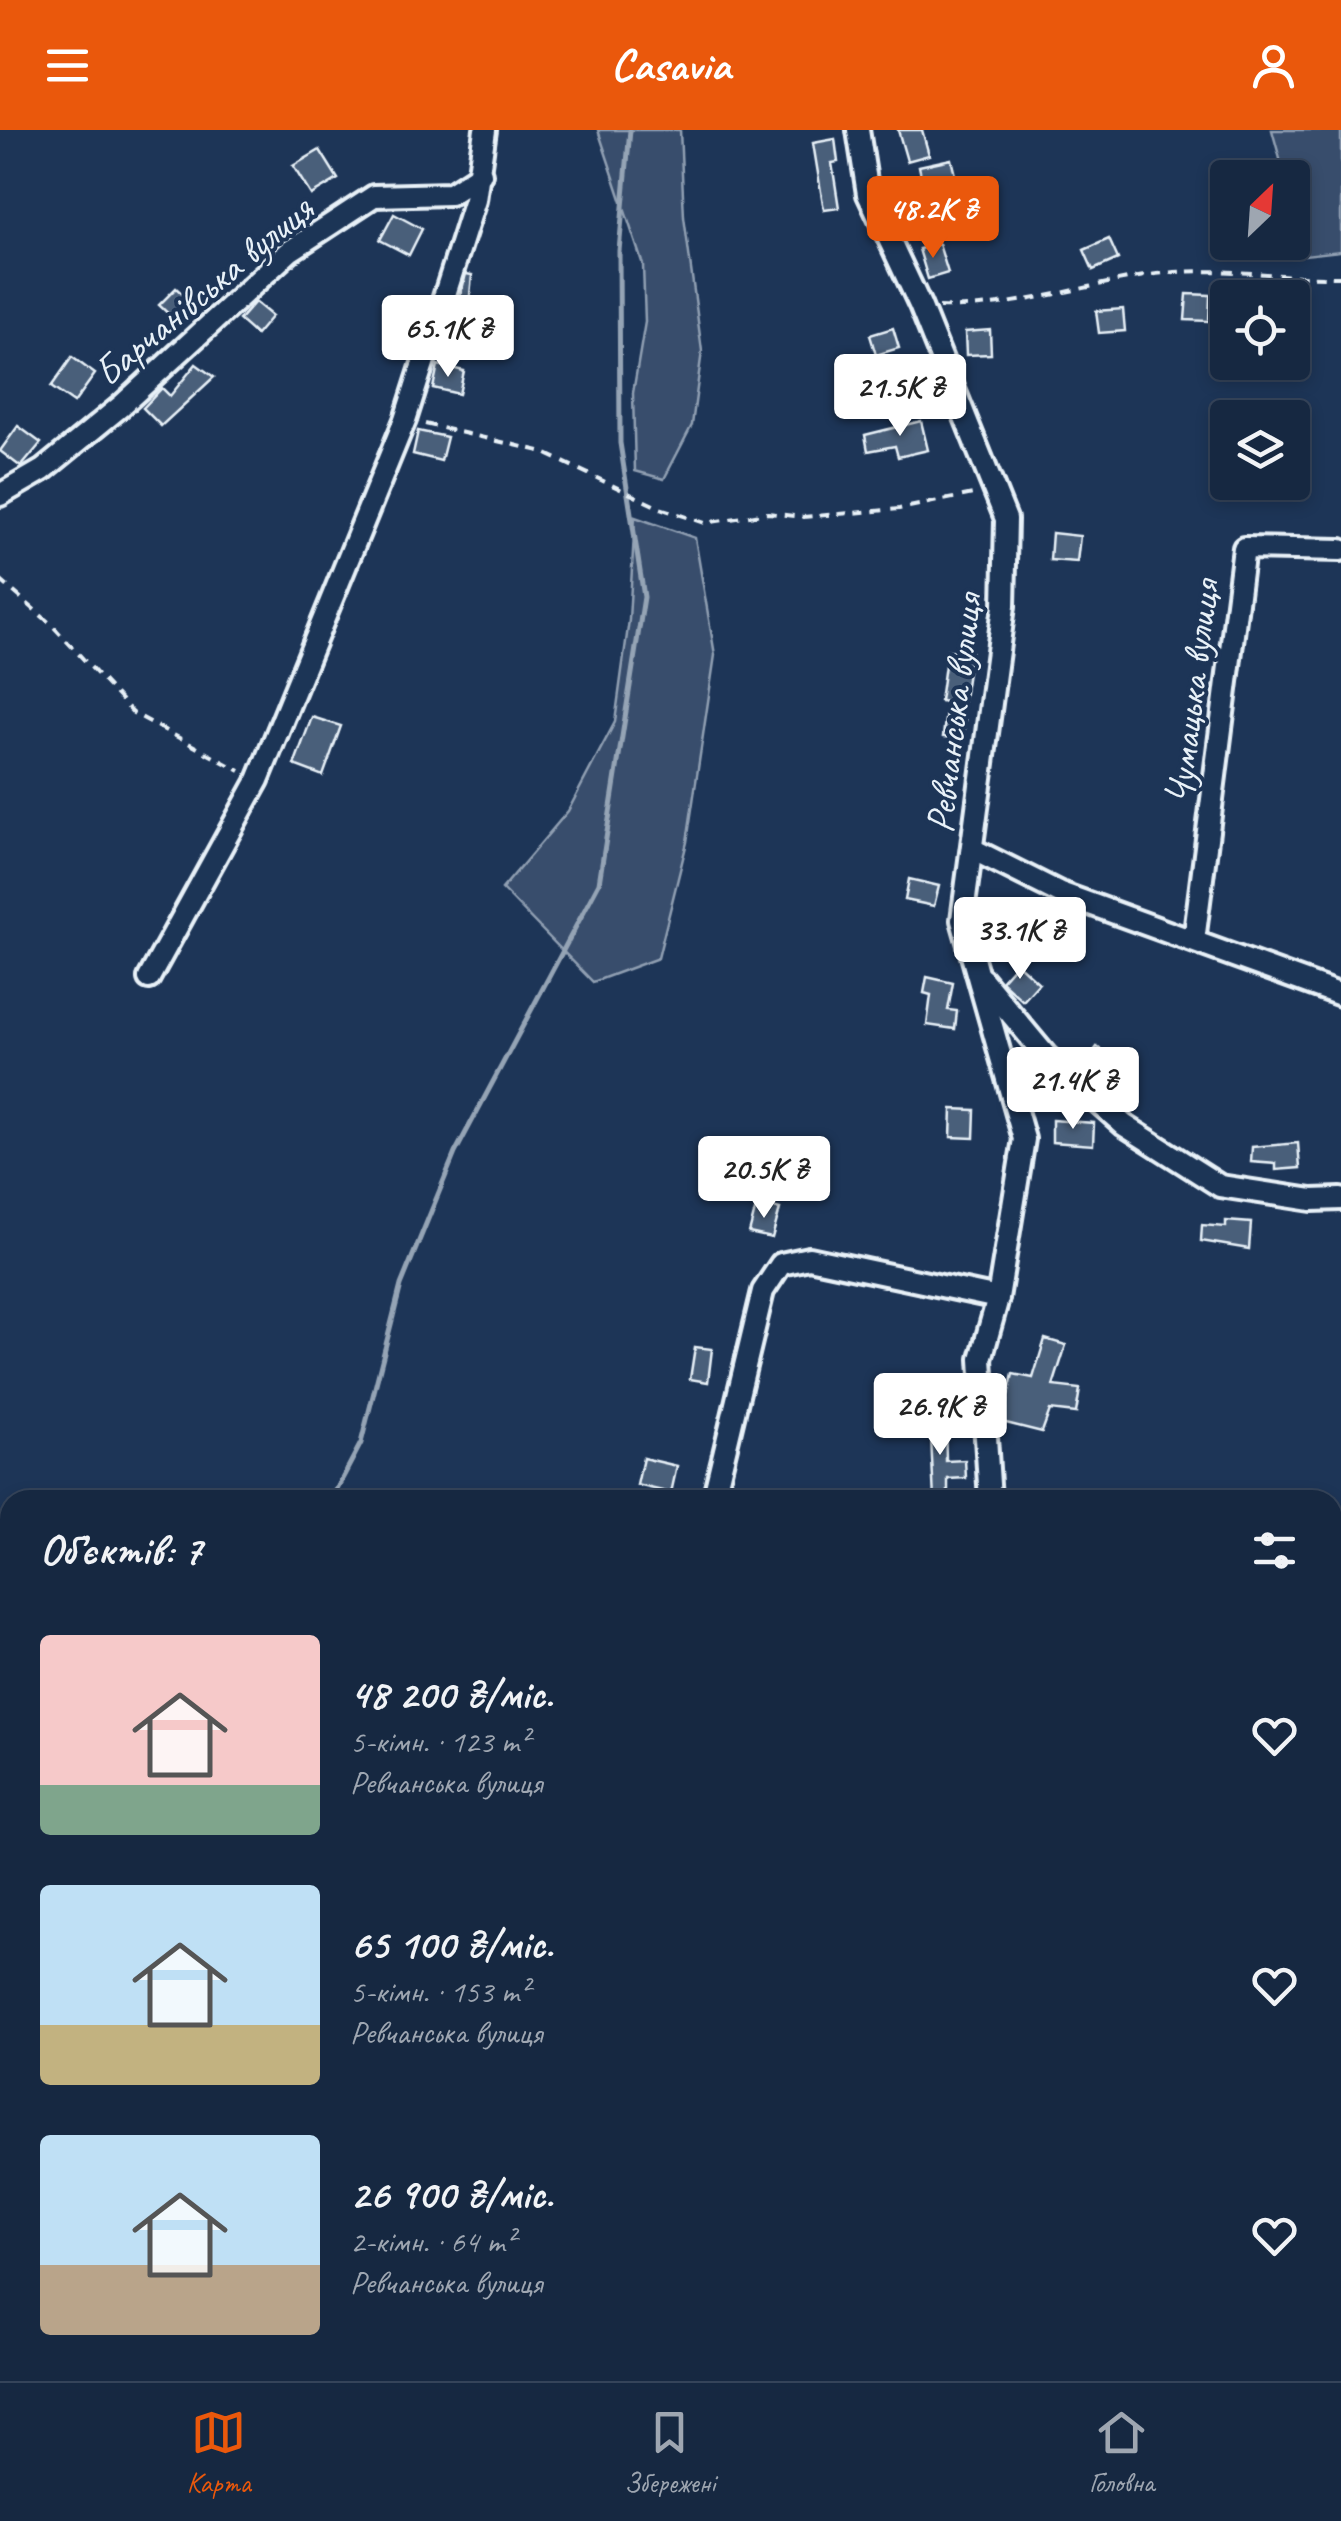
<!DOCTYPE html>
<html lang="uk">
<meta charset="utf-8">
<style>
:root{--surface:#162841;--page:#1f3048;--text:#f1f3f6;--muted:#9ea6b1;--line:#35445a;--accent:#ea580c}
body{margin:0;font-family:Caveat,sans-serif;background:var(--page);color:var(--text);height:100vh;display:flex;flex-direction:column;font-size:38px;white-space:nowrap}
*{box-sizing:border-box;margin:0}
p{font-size:32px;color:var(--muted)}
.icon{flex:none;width:55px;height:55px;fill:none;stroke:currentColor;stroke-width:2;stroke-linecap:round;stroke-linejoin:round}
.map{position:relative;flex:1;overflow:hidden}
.sheet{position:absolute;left:0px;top:1360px;width:1342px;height:892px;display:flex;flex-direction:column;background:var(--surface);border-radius:30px 30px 0 0;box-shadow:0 5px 15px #0003,0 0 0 2px var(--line)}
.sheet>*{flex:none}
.needle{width:65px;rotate:25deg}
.controls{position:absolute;left:1210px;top:30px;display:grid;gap:20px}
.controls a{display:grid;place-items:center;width:100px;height:100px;border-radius:10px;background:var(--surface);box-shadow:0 5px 15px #0003,0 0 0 2px var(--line);font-size:50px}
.price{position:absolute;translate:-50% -85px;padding:0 22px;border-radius:10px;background:#fff;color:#222;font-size:32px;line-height:65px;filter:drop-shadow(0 2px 5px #0008)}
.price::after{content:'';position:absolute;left:50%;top:60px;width:30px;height:22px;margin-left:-15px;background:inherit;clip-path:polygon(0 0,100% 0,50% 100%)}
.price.active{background:var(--accent);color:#fff}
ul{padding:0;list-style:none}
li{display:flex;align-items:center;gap:30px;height:250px;padding:0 40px}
li span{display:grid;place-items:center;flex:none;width:280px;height:200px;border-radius:10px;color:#555}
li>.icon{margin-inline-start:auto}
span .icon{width:120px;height:120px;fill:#fffc;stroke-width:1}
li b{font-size:42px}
h2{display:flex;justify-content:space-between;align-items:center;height:120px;padding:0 40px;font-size:42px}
header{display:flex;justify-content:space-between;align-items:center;height:130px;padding:0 40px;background:var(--accent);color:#fff;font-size:45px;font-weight:800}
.tab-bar{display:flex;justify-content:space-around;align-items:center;height:140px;border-top:2px solid var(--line);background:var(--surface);font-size:28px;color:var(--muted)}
.tab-bar a{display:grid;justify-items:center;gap:5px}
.tab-bar .active{color:var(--accent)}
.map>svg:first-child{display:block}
.green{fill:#374d6c;stroke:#909fb2;stroke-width:2.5}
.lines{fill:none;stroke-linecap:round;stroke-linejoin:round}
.stream{stroke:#95a4b5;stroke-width:5}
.building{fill:#495e7a;stroke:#e8f1f8;stroke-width:2.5}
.minor-casing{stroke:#e8f1f8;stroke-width:28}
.path{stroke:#e8f1f8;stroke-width:4;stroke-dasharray:10 8;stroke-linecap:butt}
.minor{stroke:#1d3557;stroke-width:20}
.labels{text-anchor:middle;stroke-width:8;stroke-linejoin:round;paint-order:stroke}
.street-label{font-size:40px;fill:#e8f1f8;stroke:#1d3557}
</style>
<header><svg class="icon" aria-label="menu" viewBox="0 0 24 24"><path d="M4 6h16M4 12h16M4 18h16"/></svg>Casavia<svg class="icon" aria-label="person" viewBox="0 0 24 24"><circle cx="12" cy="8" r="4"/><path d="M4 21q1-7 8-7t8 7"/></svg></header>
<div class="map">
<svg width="1341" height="2251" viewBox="0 0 1341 2251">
<rect width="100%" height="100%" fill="#1d3557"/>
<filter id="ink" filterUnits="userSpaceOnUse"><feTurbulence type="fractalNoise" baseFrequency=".01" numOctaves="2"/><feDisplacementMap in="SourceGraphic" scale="20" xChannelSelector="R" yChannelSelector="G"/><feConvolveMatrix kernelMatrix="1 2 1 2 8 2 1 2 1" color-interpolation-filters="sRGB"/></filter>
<g filter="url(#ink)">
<g class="green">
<polygon points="598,0 680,0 684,87 702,221 692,295 664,349 635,341 633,263 645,192 643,135"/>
<polygon points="1272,0 1341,0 1341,121 1305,125 1293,77 1292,48 1285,47"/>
<polygon points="635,387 695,408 715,525 687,712 658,828 593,852 502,759 568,681 615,592 629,490"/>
<polygon points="10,1757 10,2242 172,2243 174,2251 0,2251 0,1758"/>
</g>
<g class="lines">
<g class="stream">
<polyline points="331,1370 361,1313 401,1155 455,1023 599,753 644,467 620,313 619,121 630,0"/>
<polyline points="208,2242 211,2251"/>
</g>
</g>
<g class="building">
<polygon points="898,0 922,0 929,25 907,31"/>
<polygon points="835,9 838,32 832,33 839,78 824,80 813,13"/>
<polygon points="320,20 338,49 311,65 293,36"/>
<polygon points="951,29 956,49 923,56 919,36"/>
<polygon points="394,84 422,99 409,125 380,110"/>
<polygon points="1109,109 1118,129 1093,140 1084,120"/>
<polygon points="939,114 948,143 928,149 919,119"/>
<polygon points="466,144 472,145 467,196 453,194"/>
<polygon points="176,158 196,176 179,194 159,175"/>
<polygon points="1187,164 1210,165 1209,191 1185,190"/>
<polygon points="255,172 272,186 256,205 239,190"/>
<polygon points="1123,179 1125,201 1099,203 1096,181"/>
<polygon points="893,198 899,218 876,225 870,205"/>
<polygon points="990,200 991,224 966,225 965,202"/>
<polygon points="72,227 95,244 74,273 51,257"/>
<polygon points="196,234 214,247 161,296 143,278 162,258 170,266"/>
<polygon points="438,235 464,241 459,264 433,258"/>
<polygon points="921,291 928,320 898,327 895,316 868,321 865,305"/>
<polygon points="18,296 41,313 21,337 0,321"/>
<polygon points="418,301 447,307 441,331 413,324"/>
<polygon points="1052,403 1080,406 1077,432 1050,430"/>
<polygon points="947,520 971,522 961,589 965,590 963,609 943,607 947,572 940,571"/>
<polygon points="312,587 341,596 323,646 294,635"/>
<polygon points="909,749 939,756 934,776 905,770"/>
<polygon points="1017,833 1039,853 1023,871 1001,851"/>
<polygon points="927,847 953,853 948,880 957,881 955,899 927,895 931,865 924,863"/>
<polygon points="1097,917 1118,932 1107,948 1085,933"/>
<polygon points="952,979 975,980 974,1008 951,1007"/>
<polygon points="1052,990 1094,993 1093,1015 1052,1012"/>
<polygon points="1298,1013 1300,1038 1276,1040 1276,1034 1251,1032 1252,1017"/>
<polygon points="757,1073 780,1079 772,1108 749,1103"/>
<polygon points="1226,1091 1251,1093 1249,1119 1201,1111 1202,1095 1226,1097"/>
<polygon points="1045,1209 1066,1215 1053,1256 1080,1259 1076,1283 1050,1280 1042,1302 1002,1292 1013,1244 1033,1248"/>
<polygon points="695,1217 712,1219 708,1252 690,1249"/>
<polygon points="945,1290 946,1331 965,1330 966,1348 948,1349 948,1370 934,1370 931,1307 916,1307 916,1291"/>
<polygon points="643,1328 677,1336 671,1363 637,1355"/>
</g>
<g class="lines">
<g class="minor-casing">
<g id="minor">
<polyline points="858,0 868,64 920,175 1006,389 1004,476 962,790 1024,1009 998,1168 981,1229 990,1370"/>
<polyline points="0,365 43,340 121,276 290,121 374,66 450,64 481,44"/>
<polyline points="972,719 1060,763 1341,865"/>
<polyline points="1194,811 1244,418 1341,420"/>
<polyline points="149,848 258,650 405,290 475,70 485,0"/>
<polyline points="982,849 1046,926 1124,995 1220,1056 1312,1070 1341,1069"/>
<polyline points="713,1370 763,1161 781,1134 809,1128 998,1168"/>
<polyline points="1332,2068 1341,2076"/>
<polyline points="535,2242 537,2251"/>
<polyline points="823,2242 829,2251"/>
</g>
</g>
<g class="path">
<path d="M939,177C1010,180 1081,156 1150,145C1214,135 1277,148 1341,147"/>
<polyline points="425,294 540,321 660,378 705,393 768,383 803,387 899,379 978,363"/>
<polyline points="0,450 51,494 133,583 240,641"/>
<polyline points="0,1647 10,1642"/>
<polyline points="459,2251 480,2242"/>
</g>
<use href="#minor" class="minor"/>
</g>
</g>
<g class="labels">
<g class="street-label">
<text transform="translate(203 160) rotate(-40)" y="14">Барчанівська вулиця</text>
<text transform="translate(1191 562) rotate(-83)" y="14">Чумацька вулиця</text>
<text transform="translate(953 583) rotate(-83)" y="14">Ревчанська вулиця</text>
</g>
</g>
</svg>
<div class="controls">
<a><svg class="needle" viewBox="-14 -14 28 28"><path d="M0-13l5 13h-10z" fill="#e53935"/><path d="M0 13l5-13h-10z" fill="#9ea6b1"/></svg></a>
<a><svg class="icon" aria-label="locate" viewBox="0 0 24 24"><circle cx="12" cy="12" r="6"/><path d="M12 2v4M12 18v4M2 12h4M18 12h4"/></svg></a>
<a><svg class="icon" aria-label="layers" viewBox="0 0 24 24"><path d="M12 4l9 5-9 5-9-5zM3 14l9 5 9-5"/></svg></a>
</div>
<b class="price active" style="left:933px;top:131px">48.2K ₴</b>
<b class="price" style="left:448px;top:250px">65.1K ₴</b>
<b class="price" style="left:900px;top:309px">21.5K ₴</b>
<b class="price" style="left:1020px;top:852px">33.1K ₴</b>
<b class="price" style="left:1073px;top:1002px">21.4K ₴</b>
<b class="price" style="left:764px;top:1091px">20.5K ₴</b>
<b class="price" style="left:940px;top:1328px">26.9K ₴</b>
<section class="sheet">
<h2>Об’єктів: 7<svg class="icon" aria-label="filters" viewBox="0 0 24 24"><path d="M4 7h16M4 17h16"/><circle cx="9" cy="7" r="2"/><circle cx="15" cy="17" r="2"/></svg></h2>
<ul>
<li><span style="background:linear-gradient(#f6c9c9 75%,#7fa58c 0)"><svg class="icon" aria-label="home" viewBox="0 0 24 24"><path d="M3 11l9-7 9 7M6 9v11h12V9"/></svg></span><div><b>48 200 ₴/міс.</b><p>5-кімн. · 123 m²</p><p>Ревчанська вулиця</p></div><svg class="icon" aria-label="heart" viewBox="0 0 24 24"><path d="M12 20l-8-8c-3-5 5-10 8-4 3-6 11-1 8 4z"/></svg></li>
<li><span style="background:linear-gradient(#bfe0f5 70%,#c2b280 0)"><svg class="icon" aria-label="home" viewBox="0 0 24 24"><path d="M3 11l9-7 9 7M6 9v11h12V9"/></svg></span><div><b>65 100 ₴/міс.</b><p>5-кімн. · 153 m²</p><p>Ревчанська вулиця</p></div><svg class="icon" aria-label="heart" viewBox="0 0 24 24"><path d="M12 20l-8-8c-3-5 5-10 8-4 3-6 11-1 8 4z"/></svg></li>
<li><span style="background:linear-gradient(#bfe0f5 65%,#b9a48a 0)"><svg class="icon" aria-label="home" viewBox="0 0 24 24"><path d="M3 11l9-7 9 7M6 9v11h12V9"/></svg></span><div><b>26 900 ₴/міс.</b><p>2-кімн. · 64 m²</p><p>Ревчанська вулиця</p></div><svg class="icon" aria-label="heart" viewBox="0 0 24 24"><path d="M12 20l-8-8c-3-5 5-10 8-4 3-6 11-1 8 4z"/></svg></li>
</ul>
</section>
</div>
<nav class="tab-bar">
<a class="active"><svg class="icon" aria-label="map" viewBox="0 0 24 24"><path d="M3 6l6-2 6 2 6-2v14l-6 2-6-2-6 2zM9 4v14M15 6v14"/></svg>Карта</a>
<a><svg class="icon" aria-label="saved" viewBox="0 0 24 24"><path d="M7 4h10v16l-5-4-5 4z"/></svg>Збережені</a>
<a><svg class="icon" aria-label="home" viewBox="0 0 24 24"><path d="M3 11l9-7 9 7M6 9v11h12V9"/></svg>Головна</a>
</nav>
